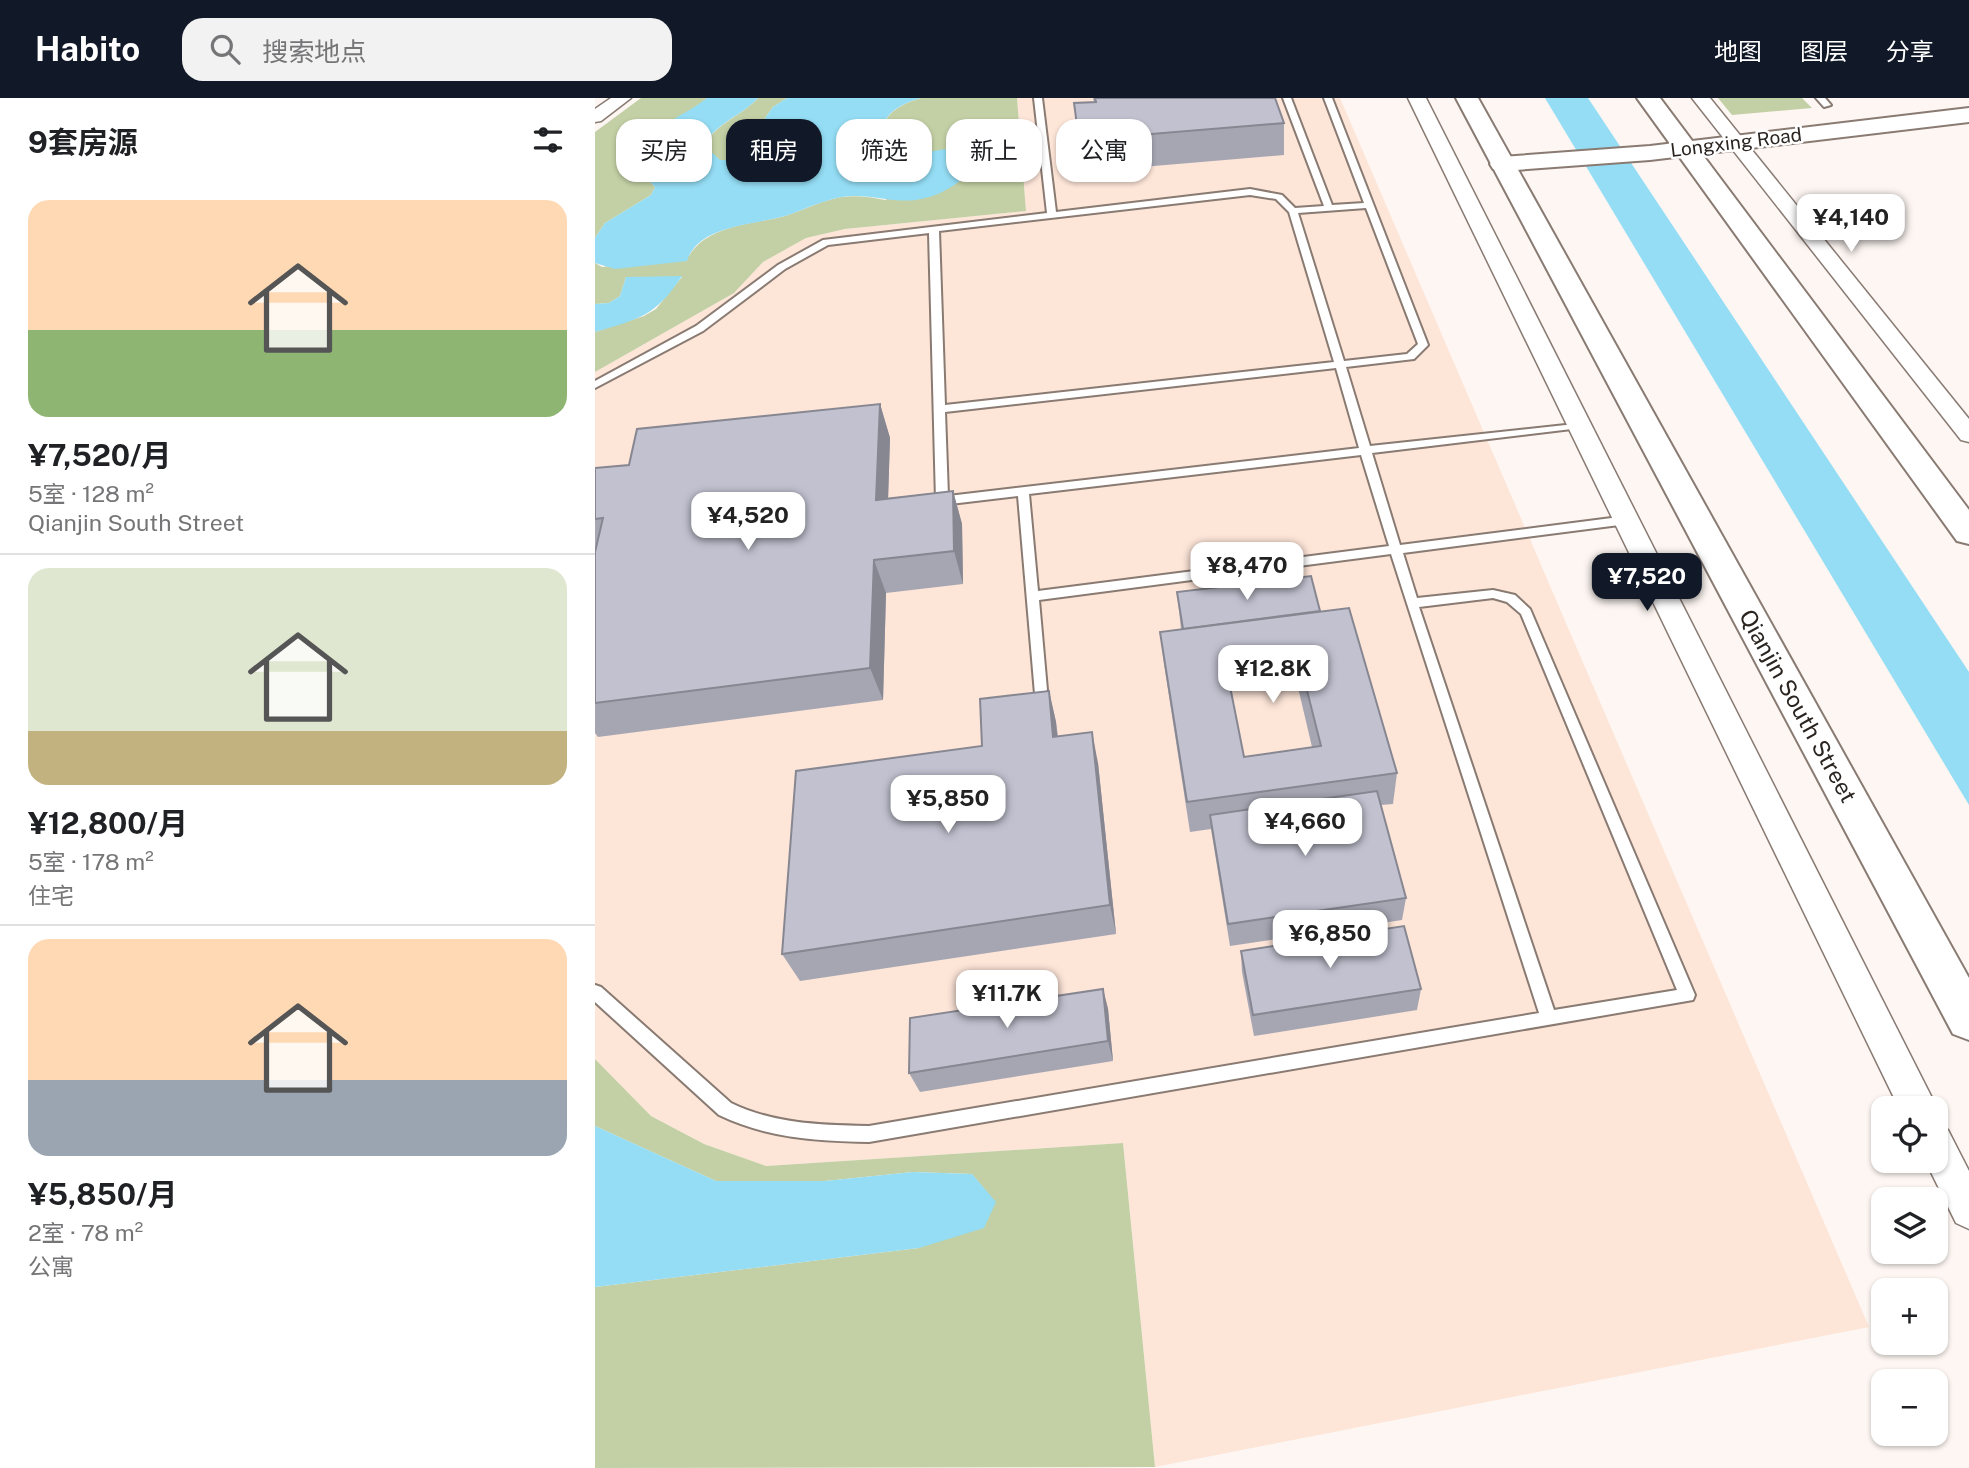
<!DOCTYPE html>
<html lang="zh">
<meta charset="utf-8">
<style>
:root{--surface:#fff;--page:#f2f2f2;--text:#202124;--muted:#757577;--line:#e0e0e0;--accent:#111827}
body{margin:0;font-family:"Public Sans","Noto Sans SC",sans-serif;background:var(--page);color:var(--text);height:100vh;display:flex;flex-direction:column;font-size:26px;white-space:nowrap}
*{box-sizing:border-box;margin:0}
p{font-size:23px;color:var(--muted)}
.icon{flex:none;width:38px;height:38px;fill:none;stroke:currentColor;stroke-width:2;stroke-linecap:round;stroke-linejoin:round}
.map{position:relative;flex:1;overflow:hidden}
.panel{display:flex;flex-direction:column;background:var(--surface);width:595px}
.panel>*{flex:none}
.guide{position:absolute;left:21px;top:21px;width:665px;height:63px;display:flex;gap:14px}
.controls{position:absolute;left:1276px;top:998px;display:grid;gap:14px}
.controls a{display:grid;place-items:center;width:77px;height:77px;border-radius:14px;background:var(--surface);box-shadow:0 2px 5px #0004;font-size:35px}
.price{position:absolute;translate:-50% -60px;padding:0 16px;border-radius:14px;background:#fff;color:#222;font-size:23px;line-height:46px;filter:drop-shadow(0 2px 4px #0008)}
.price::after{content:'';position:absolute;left:50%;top:42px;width:21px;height:16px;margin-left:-10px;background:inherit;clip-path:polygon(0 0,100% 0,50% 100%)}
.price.current{background:var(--accent);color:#fff}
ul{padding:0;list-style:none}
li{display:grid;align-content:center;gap:14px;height:371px;padding:0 28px}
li+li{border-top:2px solid var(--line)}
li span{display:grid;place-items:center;height:217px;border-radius:21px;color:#555}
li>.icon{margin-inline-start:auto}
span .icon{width:126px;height:126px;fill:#fffc;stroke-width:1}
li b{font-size:30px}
h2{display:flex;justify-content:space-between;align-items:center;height:84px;padding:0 28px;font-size:30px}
.chip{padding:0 24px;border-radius:21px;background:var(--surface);box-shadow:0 2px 5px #0004;font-size:24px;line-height:63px}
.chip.current{background:var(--accent);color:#fff}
header{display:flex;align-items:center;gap:42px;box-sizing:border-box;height:98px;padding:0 35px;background:var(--accent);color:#fff}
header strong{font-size:33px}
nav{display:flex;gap:38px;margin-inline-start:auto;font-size:24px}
.search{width:490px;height:63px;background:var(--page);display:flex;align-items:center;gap:18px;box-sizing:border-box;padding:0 24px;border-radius:21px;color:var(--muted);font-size:26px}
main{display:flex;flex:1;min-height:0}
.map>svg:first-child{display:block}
.built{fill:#fde5d8}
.green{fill:#c3d0a5}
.water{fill:#94ddf4}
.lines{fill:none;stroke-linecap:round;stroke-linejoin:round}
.lane-casing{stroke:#897a72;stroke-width:4}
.street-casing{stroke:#897a72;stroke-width:3}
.secondary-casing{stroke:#897a72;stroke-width:4}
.primary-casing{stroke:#897a72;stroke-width:4}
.lane{fill:#fff;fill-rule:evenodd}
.street{fill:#fff;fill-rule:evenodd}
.secondary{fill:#fff;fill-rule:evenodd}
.primary{fill:#fff;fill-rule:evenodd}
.wall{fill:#a6a6b3;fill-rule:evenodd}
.shaded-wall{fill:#878792}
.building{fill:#c1c1d0;stroke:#878792;stroke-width:2;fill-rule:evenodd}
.labels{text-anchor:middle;stroke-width:5;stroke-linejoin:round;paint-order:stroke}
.far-street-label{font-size:19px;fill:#2b2521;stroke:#fff}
.street-label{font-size:23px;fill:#2b2521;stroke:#fff}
</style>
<header>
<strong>Habito</strong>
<div class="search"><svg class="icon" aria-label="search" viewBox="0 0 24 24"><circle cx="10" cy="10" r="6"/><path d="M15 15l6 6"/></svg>搜索地点</div>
<nav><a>地图</a><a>图层</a><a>分享</a></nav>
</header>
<main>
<section class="panel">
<h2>9套房源<svg class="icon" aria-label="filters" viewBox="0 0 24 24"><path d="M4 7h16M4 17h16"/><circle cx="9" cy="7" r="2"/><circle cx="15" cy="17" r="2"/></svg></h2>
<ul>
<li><span style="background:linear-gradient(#ffd9b3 60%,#8fb573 0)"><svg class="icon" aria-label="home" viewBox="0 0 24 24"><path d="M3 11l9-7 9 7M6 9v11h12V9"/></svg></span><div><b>¥7,520/月</b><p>5室 · 128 m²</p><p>Qianjin South Street</p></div></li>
<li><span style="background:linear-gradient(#dfe7d0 75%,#c2b280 0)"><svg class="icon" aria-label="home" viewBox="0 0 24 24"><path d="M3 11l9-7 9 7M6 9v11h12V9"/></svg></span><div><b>¥12,800/月</b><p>5室 · 178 m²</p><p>住宅</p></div></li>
<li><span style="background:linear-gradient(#ffd9b3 65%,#9aa5b1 0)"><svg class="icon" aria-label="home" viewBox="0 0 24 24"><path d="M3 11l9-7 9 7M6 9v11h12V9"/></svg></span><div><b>¥5,850/月</b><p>2室 · 78 m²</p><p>公寓</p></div></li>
</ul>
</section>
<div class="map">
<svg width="1374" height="1370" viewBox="0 0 1374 1370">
<rect width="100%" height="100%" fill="#fdf6f2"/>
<polygon class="built" points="422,0 745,0 1274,1229 560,1369 528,1045 171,1068 109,1046 56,1018 0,961 0,274 139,195 168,164 211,140 250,131 431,113"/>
<g class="green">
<polygon points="46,0 112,0 93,16 56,36 40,68 60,89 56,97 10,125 0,140 0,34"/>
<path d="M163,0H192L178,9L170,20L172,26L204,35L209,44C201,61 143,68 125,63C118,60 113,53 109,47C123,24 145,19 163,0Z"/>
<path d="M326,0H422L431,113L250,131L211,140L168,164L139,195L0,274V234L49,218L61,211L87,179H31L25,198L14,205L0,206V165L7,169L94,158C114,126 157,127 190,118C209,112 227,102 247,99C262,97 275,99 290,102L383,56C355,46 297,66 281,54C284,22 296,9 326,0Z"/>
<polygon points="1123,0 1207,0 1217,10 1137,17"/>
<polygon points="0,961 56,1018 109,1046 171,1068 528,1045 560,1369 0,1370 0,1189 324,1150 400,1104 377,1076 318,1074 230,1083 121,1083 0,1028"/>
</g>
<g class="water">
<path d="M112,0H163C145,19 122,24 109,47L125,62C146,62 199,66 209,44L204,35L172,26L170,20L178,9L192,0H326C295,9 284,22 281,54C304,72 366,33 387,61L386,66C368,81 350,97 326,101C302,106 281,97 257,98C233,99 212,111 190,118C164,125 136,126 112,139C102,145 95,153 92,163L20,171L0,165V140L10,125L56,97L60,89L40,68C45,31 86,21 112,0Z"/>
<polygon points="950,0 993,0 1374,574 1374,707"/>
<path d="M87,178C61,218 44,221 0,234V206L14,205L25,198L31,179Z"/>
<polygon points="0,1028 121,1083 230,1083 318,1074 377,1076 401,1104 389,1130 324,1150 0,1189"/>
</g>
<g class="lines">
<g class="lane-casing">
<g id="lane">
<path d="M439,0H447L461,114L655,91L687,97L700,110L729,108L688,0H696L737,107L769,105L729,0H737L833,247L819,261L751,269L775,348L989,325V329L985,330L777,355L805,447L1032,418L1038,422L1032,426L808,455L822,500L898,492L920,497L935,511L1100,897L1098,902L274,1044C221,1043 172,1040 124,1017L0,904V887L6,889L136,1005C179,1026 227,1027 274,1028L944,915L796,456L444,502L452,592L445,597L440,596L423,398L347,407L341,403L334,135L233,147L190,171L108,233L0,290V283L101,228L183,167L228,142L452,115ZM655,97L681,101L694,114L739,264L350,307L344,133ZM771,110L823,246L812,256L749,263L703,115ZM741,270L764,350L353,398L350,314ZM766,357L794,448L443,493L434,396ZM898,500L912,504L926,516L1082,892L959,912L824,509Z"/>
<polygon points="1221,0 1230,0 1236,7 1229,9"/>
</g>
</g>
<g class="street-casing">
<g id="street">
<polygon points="16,0 36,0 6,23 0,24 0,11"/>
<polygon points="813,0 831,0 1336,998 1341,1010 1340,1011 1304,1010"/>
<polygon points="1097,0 1115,0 1374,321 1374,344 1366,342"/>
<polygon points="1340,1027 1353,1032 1374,1073 1374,1131 1361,1125 1330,1062 1340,1062"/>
</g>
</g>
<g class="secondary-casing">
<polygon id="secondary" points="1374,10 1374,24 1055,62 907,73 898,71 895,66 898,61 907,59 1055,48"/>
</g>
<g class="primary-casing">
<g id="primary">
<polygon points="861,0 883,0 1374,880 1374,942 1358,936"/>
<polygon points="1042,0 1065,0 1374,412 1374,446 1362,443"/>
</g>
</g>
<use href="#lane" class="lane"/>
<use href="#street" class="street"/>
<use href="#secondary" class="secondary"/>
<use href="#primary" class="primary"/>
</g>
<g class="wall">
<polygon points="498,0 680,0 689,25 689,57 488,74 479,5 499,4"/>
<polygon points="285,306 295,340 293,400 358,393 367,426 368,486 291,495 288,602 3,639 0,635 0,370 34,367"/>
<path d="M582,494L725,513L802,675L798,706L786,707L811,800L807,822L635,848L616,731L595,734L569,566L565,534L586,531ZM701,581L717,649L649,659L635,589Z"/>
<polygon points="454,593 461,624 463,638 503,665 521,836 205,883 187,856 387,648"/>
<polygon points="646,853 826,891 822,912 659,938 647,874"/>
<polygon points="508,891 513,911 518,963 325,994 314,975"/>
</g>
<g class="shaded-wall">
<polygon points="285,306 295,340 292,435 281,402"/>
<polygon points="358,393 367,426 368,486 359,453"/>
<polygon points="279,462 291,495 288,602 275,570"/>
<polygon points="454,593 461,624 465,670 458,639"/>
<polygon points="497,634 503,665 521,836 515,807"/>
<polygon points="508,891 513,911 518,963 513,943"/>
</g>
<g class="building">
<polygon points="500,0 680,0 689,25 484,42 479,5 501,4"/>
<polygon points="285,306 281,402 358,393 359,453 279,462 275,570 0,605 0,454 8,420 0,421 0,370 34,367 42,331"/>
<polygon points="716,478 725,513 588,531 582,494"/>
<path d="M754,510L802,675L592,704L565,534ZM701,549L726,648L649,659L629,558Z"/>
<polygon points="454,593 458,639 497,634 515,807 187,856 201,673 387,648 385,601"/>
<polygon points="782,693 811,800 633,826 615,717"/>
<polygon points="809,828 826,891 658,917 646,853"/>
<polygon points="508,891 513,943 314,975 315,920"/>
</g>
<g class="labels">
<g class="far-street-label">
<text transform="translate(1141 44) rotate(-7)" y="7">Longxing Road</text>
</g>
<g class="street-label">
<text transform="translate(1203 608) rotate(61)" y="8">Qianjin South Street</text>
</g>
</g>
</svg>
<div class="controls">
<a><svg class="icon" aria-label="locate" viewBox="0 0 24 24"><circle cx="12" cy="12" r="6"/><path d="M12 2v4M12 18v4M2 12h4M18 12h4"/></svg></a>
<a><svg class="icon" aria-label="layers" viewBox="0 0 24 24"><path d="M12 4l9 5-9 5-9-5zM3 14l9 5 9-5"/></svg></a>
<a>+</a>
<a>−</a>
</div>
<b class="price" style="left:1256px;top:156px">¥4,140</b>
<b class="price" style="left:153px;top:454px">¥4,520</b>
<b class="price" style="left:652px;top:504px">¥8,470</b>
<b class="price current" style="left:1052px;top:515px">¥7,520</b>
<b class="price" style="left:678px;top:607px">¥12.8K</b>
<b class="price" style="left:353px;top:737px">¥5,850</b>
<b class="price" style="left:710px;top:760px">¥4,660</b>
<b class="price" style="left:735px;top:872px">¥6,850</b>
<b class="price" style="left:412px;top:932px">¥11.7K</b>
<div class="guide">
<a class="chip">买房</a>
<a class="chip current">租房</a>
<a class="chip">筛选</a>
<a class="chip">新上</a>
<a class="chip">公寓</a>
</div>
</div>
</main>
